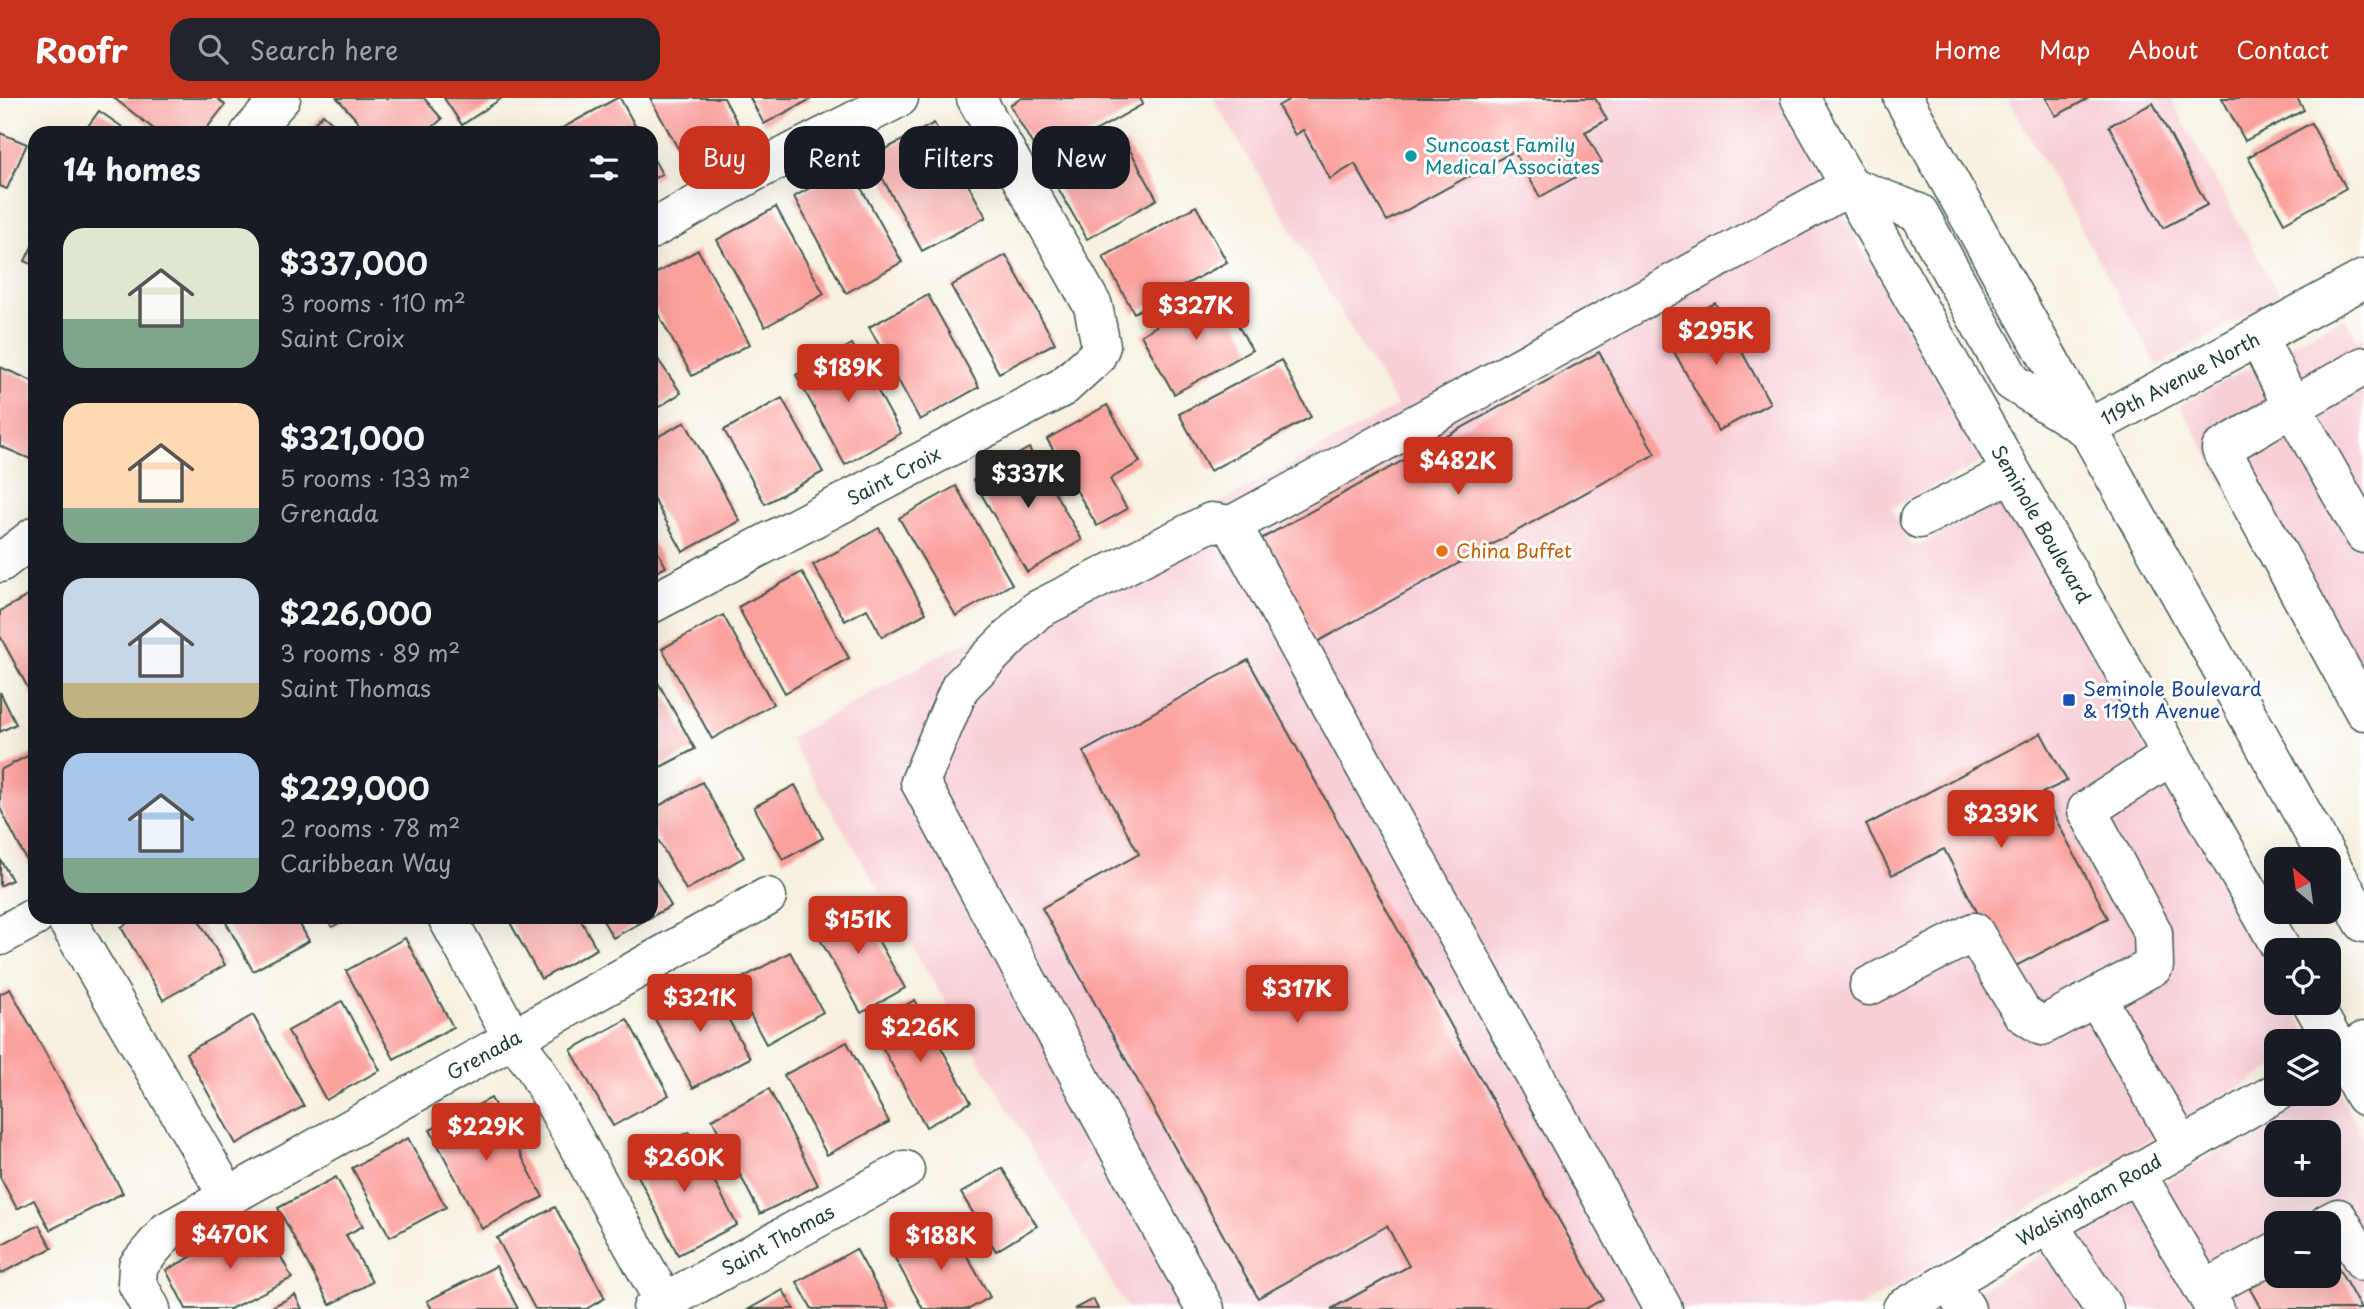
<!DOCTYPE html>
<meta charset="utf-8">
<style>
:root{--surface:#171b24;--page:#20242c;--text:#f1f3f6;--muted:#9ea1a6;--accent:#c8321e}
body{margin:0;font-family:"Playpen Sans",sans-serif;background:var(--page);color:var(--text);height:100vh;display:flex;flex-direction:column;font-size:26px;white-space:nowrap}
*{box-sizing:border-box;margin:0}
p{font-size:23px;color:var(--muted)}
.icon{flex:none;width:38px;height:38px;fill:none;stroke:currentColor;stroke-width:2;stroke-linecap:round;stroke-linejoin:round}
.map{position:relative;flex:1;overflow:hidden}
.panel{position:absolute;left:28px;top:28px;width:630px;height:798px;display:flex;flex-direction:column;background:var(--surface);border-radius:21px;box-shadow:0 7px 28px #0002}
.panel>*{flex:none}
.banner{position:absolute;left:679px;top:28px;width:665px;height:63px;display:flex;gap:14px}
.needle{width:46px;rotate:331deg}
.tools{position:absolute;left:2264px;top:749px;display:grid;gap:14px}
.tools a{display:grid;place-items:center;width:77px;height:77px;border-radius:14px;background:var(--surface);box-shadow:0 7px 28px #0002;font-size:35px}
.price{position:absolute;translate:-50% -60px;padding:0 16px;border-radius:7px;background:var(--accent);color:#fff;font-size:23px;line-height:46px;filter:drop-shadow(0 2px 4px #0008)}
.price::after{content:'';position:absolute;left:50%;top:42px;width:21px;height:16px;margin-left:-10px;background:inherit;clip-path:polygon(0 0,100% 0,50% 100%)}
.price.current{background:#222;color:#fff}
ul{padding:0;list-style:none}
li{display:flex;align-items:center;gap:21px;height:175px;padding:0 35px}
li span{display:grid;place-items:center;flex:none;width:196px;height:140px;border-radius:21px;color:#555}
li>.icon{margin-inline-start:auto}
span .icon{width:84px;height:84px;fill:#fffc;stroke-width:1}
li b{font-size:30px}
h2{display:flex;justify-content:space-between;align-items:center;height:84px;padding:0 35px;font-size:30px}
.chip{padding:0 24px;border-radius:21px;background:var(--surface);box-shadow:0 7px 28px #0002;font-size:24px;line-height:63px}
.chip.current{background:var(--accent);color:#fff}
header{display:flex;align-items:center;gap:42px;box-sizing:border-box;height:98px;padding:0 35px;background:var(--accent);color:#fff}
header strong{font-size:33px}
nav{display:flex;gap:38px;margin-inline-start:auto;font-size:24px}
.search{width:490px;height:63px;background:var(--page);display:flex;align-items:center;gap:18px;box-sizing:border-box;padding:0 24px;border-radius:21px;color:var(--muted);font-size:26px}
.map>svg:first-child{display:block}
.built{fill:#f7cfd5;fill-rule:evenodd}
.building{fill:#fba09d}
.lines{fill:none;stroke-linecap:round;stroke-linejoin:round}
.minor-casing{stroke:#3f584e;stroke-width:41}
.major-casing{stroke:#3f584e;stroke-width:41}
.minor{stroke:#fff;stroke-width:38}
.major{stroke:#fff;stroke-width:38}
.culture-dot{fill:#0f9aa8;stroke:#fff;stroke-width:2.5}
.food-dot{fill:#e8710a;stroke:#fff;stroke-width:2.5}
.transit-dot{fill:#1a4fb4;stroke:#fff;stroke-width:2.5}
.labels{text-anchor:middle;stroke-width:6;stroke-linejoin:round;paint-order:stroke}
.culture-label{font-size:19px;fill:#0d838f;stroke:#fff;text-anchor:start}
.street-label{font-size:19px;fill:#1f3d34;stroke:#fff}
.food-label{font-size:19px;fill:#c56008;stroke:#fff;text-anchor:start}
.transit-label{font-size:19px;fill:#164399;stroke:#fff;text-anchor:start}
</style>
<header>
<strong>Roofr</strong>
<div class="search"><svg class="icon" aria-label="search" viewBox="0 0 24 24"><circle cx="10" cy="10" r="6"/><path d="M15 15l6 6"/></svg>Search here</div>
<nav><a>Home</a><a>Map</a><a>About</a><a>Contact</a></nav>
</header>
<div class="map">
<svg width="2364" height="1211" viewBox="0 0 2364 1211">
<rect width="100%" height="100%" fill="#fff"/>
<filter id="ink" filterUnits="userSpaceOnUse"><feTurbulence type="fractalNoise" baseFrequency=".0143" numOctaves="2"/><feDisplacementMap in="SourceGraphic" scale="14" xChannelSelector="R" yChannelSelector="G"/><feConvolveMatrix kernelMatrix="1 2 1 2 8 2 1 2 1" color-interpolation-filters="sRGB"/></filter>
<filter id="wash" filterUnits="userSpaceOnUse"><feTurbulence type="fractalNoise" baseFrequency=".00686" numOctaves="4" result="noise"/><feDisplacementMap in="SourceGraphic" scale="28" xChannelSelector="R" yChannelSelector="G"/><feGaussianBlur stdDeviation="1.57" result="paint"/><feColorMatrix in="noise" values="0 0 0 0 0 0 0 0 0 0 0 0 0 0 0 0 0 1.4 0 .05"/><feComposite in="paint" operator="in"/></filter>
<g filter="url(#wash)">
<rect width="100%" height="100%" fill="#f7f1e1"/>
<g class="built">
<polygon points="1213,0 1778,0 1982,364 1891,410 1912,450 2005,403 2277,883 2277,905 2289,905 2311,943 2277,943 2277,968 1857,1211 1127,1211 789,640 1397,308"/>
<polygon points="2008,0 2170,0 2280,198 2157,268"/>
<polygon points="2345,218 2357,242 2364,238 2364,637 2180,307"/>
<path d="M2335,986L2364,1040V1211H1946L2318,996H2329V989ZM2277,1034H2329V1087H2277ZM2277,1125H2329V1178H2277Z"/>
</g>
<g id="blocks">
<g class="building">
<polygon points="114,0 217,0 225,7 203,35 159,35"/>
<polygon points="337,0 424,0 442,21 426,35 368,35"/>
<polygon points="444,0 502,0 462,27"/>
<polygon points="617,0 620,0 639,35 558,35 557,33"/>
<polygon points="650,0 724,0 741,32 685,63"/>
<polygon points="750,0 813,0 764,26"/>
<polygon points="1022,0 1140,0 1143,6 1042,63 1010,7"/>
<polygon points="1292,0 1595,0 1607,22 1585,34 1602,64 1540,99 1514,53 1387,123 1355,66 1330,81 1303,32 1295,37 1278,8"/>
<polygon points="2046,0 2089,0 2056,18"/>
<polygon points="2222,0 2297,0 2304,12 2245,43"/>
<polygon points="2153,5 2207,107 2163,130 2109,28"/>
<polygon points="99,13 131,35 83,35"/>
<polygon points="323,16 344,35 305,35"/>
<polygon points="934,25 986,119 922,153 871,59"/>
<polygon points="2311,25 2346,90 2284,125 2248,59"/>
<polygon points="0,35 27,46 7,91 0,88"/>
<polygon points="1126,45 1157,101 1087,141 1055,85"/>
<polygon points="651,56 662,76 651,82"/>
<polygon points="849,68 902,164 846,195 794,99"/>
<polygon points="1196,108 1227,164 1134,215 1103,159"/>
<polygon points="776,109 824,196 765,229 717,142"/>
<polygon points="35,142 35,168 25,163"/>
<polygon points="698,152 750,246 692,278 651,203 651,178"/>
<polygon points="1006,157 1055,245 999,275 951,188"/>
<polygon points="1218,192 1252,252 1174,296 1141,237"/>
<polygon points="928,197 979,289 920,322 869,229"/>
<polygon points="1715,205 1770,305 1718,333 1663,234"/>
<polygon points="852,246 901,335 845,367 796,277"/>
<polygon points="651,251 681,295 651,314"/>
<polygon points="1599,254 1655,356 1317,544 1261,441"/>
<polygon points="1281,262 1311,319 1210,373 1179,316"/>
<polygon points="0,269 35,284 35,363 0,348"/>
<polygon points="782,300 823,374 765,406 724,332"/>
<polygon points="1107,307 1140,364 1110,381 1127,411 1097,428 1047,341"/>
<polygon points="685,324 740,423 683,454 651,396 651,342"/>
<polygon points="1029,350 1082,442 1027,474 973,382"/>
<polygon points="956,388 1012,486 956,518 899,420"/>
<polygon points="879,430 926,515 882,539 867,511 845,523 813,467"/>
<polygon points="651,441 666,469 651,477"/>
<polygon points="802,474 849,560 785,595 738,509"/>
<polygon points="35,494 35,603 0,538 0,513"/>
<polygon points="723,517 773,606 712,641 662,551"/>
<polygon points="1248,562 1603,1201 1585,1211 1331,1211 1409,1168 1387,1128 1258,1200 1042,810 1139,756 1083,654"/>
<polygon points="651,572 695,651 651,674"/>
<polygon points="0,594 16,626 0,634"/>
<polygon points="2041,635 2067,683 2042,695 2108,820 2008,872 1944,751 1892,777 1866,727"/>
<polygon points="35,654 35,779 0,710 0,672"/>
<polygon points="702,684 744,759 686,792 651,729 651,712"/>
<polygon points="795,687 823,740 783,762 754,709"/>
<polygon points="0,761 12,782 0,788"/>
<polygon points="651,772 671,808 651,819"/>
<polygon points="855,801 905,890 861,915 811,825"/>
<polygon points="138,819 197,819 225,867 163,902 121,829"/>
<polygon points="223,819 296,819 309,843 253,873"/>
<polygon points="326,819 350,819 332,829"/>
<polygon points="507,819 579,819 597,851 541,881"/>
<polygon points="601,819 651,819 613,840"/>
<polygon points="405,840 453,929 394,961 346,873"/>
<polygon points="790,854 823,914 766,946 733,885"/>
<polygon points="706,881 750,960 693,990 650,912"/>
<polygon points="10,891 123,1095 50,1132 34,1102 17,1111 0,1079 0,896"/>
<polygon points="915,902 971,1004 926,1029 870,927"/>
<polygon points="342,903 380,972 326,1002 288,933"/>
<polygon points="253,917 304,1008 236,1046 186,955"/>
<polygon points="627,921 669,997 613,1028 571,952"/>
<polygon points="847,944 889,1024 827,1057 784,977"/>
<polygon points="769,991 818,1087 760,1116 712,1021"/>
<polygon points="491,1000 543,1099 482,1131 430,1032"/>
<polygon points="689,1034 737,1127 678,1157 631,1064"/>
<polygon points="408,1040 446,1109 390,1139 352,1070"/>
<polygon points="1002,1070 1037,1128 996,1153 961,1095"/>
<polygon points="336,1079 363,1128 346,1137 372,1184 330,1207 278,1110"/>
<polygon points="555,1109 605,1200 586,1211 535,1211 497,1140"/>
<polygon points="262,1122 292,1180 230,1211 186,1211 166,1172"/>
<polygon points="948,1124 990,1199 969,1211 923,1211 892,1155"/>
<polygon points="39,1127 52,1150 0,1176 0,1147"/>
<polygon points="856,1151 889,1211 812,1211 797,1184"/>
<polygon points="2329,1154 2361,1211 2261,1211 2249,1189 2277,1173 2277,1178 2329,1178"/>
<polygon points="496,1168 518,1211 432,1211 427,1203"/>
<polygon points="783,1192 794,1211 749,1211"/>
<polygon points="295,1197 302,1211 268,1211"/>
<polygon points="1093,1201 1098,1211 1074,1211"/>
</g>
</g>
</g>
<g filter="url(#ink)">
<use href="#blocks" fill-opacity="0" stroke="#3f584e" stroke-width="2"/>
<g class="lines">
<g class="minor-casing">
<g id="minor">
<polyline points="250,35 281,0"/>
<polyline points="651,132 756,73 899,0"/>
<polyline points="2258,239 2292,309 2364,268"/>
<polyline points="1919,421 2011,375"/>
<polyline points="2364,436 2292,309 2221,351 2364,613"/>
<polyline points="0,465 35,438"/>
<polyline points="651,506 1063,289 1096,259 1101,248 1093,208 976,0"/>
<polyline points="65,819 228,1098"/>
<polyline points="447,819 513,941 534,968 668,1211"/>
<polyline points="0,838 35,819"/>
<polyline points="1869,888 1974,834 2022,915 2042,928 2154,868 2153,835 2087,712 2172,657"/>
<polyline points="2097,900 2182,1049"/>
<polyline points="2329,964 2364,943"/>
<polyline points="2136,1075 2215,1211"/>
<polyline points="2328,1125 2338,1120 2364,1164"/>
<polyline points="2048,1126 2104,1211"/>
<polyline points="1949,1184 1966,1211"/>
<polyline points="2204,1192 2277,1153"/>
<polyline points="151,1211 137,1185 138,1168 167,1133 767,799"/>
<polyline points="652,1211 905,1072"/>
<polyline points="1205,1211 920,684 960,589 1037,512 1211,424 1232,427"/>
<polyline points="1663,1211 1232,427 1850,88 1919,115 2012,284 2087,331 2364,181"/>
<polyline points="1902,1211 2277,994"/>
</g>
</g>
<g class="major-casing">
<g id="major">
<polyline points="1800,0 2282,852"/>
<polyline points="1903,0 2328,761"/>
<polyline points="2329,763 2364,825"/>
<polyline points="2312,905 2364,998"/>
</g>
</g>
<use href="#minor" class="minor"/>
<use href="#major" class="major"/>
</g>
</g>
<circle class="culture-dot" cx="1411" cy="58" r="7"/>
<circle class="food-dot" cx="1442" cy="453" r="7"/>
<rect class="transit-dot" x="2062" y="595" width="14" height="14" rx="3.5"/>
<g class="labels">
<g class="culture-label">
<text x="1425" y="54">Suncoast Family<tspan x="1425" dy="22">Medical Associates</tspan></text>
</g>
<g class="street-label">
<text transform="translate(2180 281) rotate(-28)" y="7">119th Avenue North</text>
<text transform="translate(894 378) rotate(-28)" y="7">Saint Croix</text>
<text transform="translate(2041 426) rotate(60)" y="7">Seminole Boulevard</text>
<text transform="translate(484 957) rotate(-29)" y="7">Grenada</text>
<text transform="translate(2089 1102) rotate(-30)" y="7">Walsingham Road</text>
<text transform="translate(778 1142) rotate(-29)" y="7">Saint Thomas</text>
</g>
<g class="food-label">
<text x="1456" y="460">China Buffet</text>
</g>
<g class="transit-label">
<text x="2083" y="598">Seminole Boulevard<tspan x="2083" dy="22">&amp; 119th Avenue</tspan></text>
</g>
</g>
</svg>
<div class="tools">
<a><svg class="needle" viewBox="-14 -14 28 28"><path d="M0-13l5 13h-10z" fill="#e53935"/><path d="M0 13l5-13h-10z" fill="#9ea1a6"/></svg></a>
<a><svg class="icon" aria-label="locate" viewBox="0 0 24 24"><circle cx="12" cy="12" r="6"/><path d="M12 2v4M12 18v4M2 12h4M18 12h4"/></svg></a>
<a><svg class="icon" aria-label="layers" viewBox="0 0 24 24"><path d="M12 4l9 5-9 5-9-5zM3 14l9 5 9-5"/></svg></a>
<a>+</a>
<a>−</a>
</div>
<b class="price" style="left:1196px;top:244px">$327K</b>
<b class="price" style="left:1716px;top:269px">$295K</b>
<b class="price" style="left:848px;top:306px">$189K</b>
<b class="price" style="left:1458px;top:399px">$482K</b>
<b class="price current" style="left:1028px;top:412px">$337K</b>
<b class="price" style="left:2001px;top:752px">$239K</b>
<b class="price" style="left:858px;top:858px">$151K</b>
<b class="price" style="left:1297px;top:927px">$317K</b>
<b class="price" style="left:700px;top:936px">$321K</b>
<b class="price" style="left:920px;top:966px">$226K</b>
<b class="price" style="left:486px;top:1065px">$229K</b>
<b class="price" style="left:684px;top:1096px">$260K</b>
<b class="price" style="left:230px;top:1173px">$470K</b>
<b class="price" style="left:941px;top:1174px">$188K</b>
<div class="banner">
<a class="chip current">Buy</a>
<a class="chip">Rent</a>
<a class="chip">Filters</a>
<a class="chip">New</a>
</div>
<section class="panel">
<h2>14 homes<svg class="icon" aria-label="filters" viewBox="0 0 24 24"><path d="M4 7h16M4 17h16"/><circle cx="9" cy="7" r="2"/><circle cx="15" cy="17" r="2"/></svg></h2>
<ul>
<li><span style="background:linear-gradient(#dfe7d0 65%,#7fa58c 0)"><svg class="icon" aria-label="home" viewBox="0 0 24 24"><path d="M3 11l9-7 9 7M6 9v11h12V9"/></svg></span><div><b>$337,000</b><p>3 rooms · 110 m²</p><p>Saint Croix</p></div></li>
<li><span style="background:linear-gradient(#ffd9b3 75%,#7fa58c 0)"><svg class="icon" aria-label="home" viewBox="0 0 24 24"><path d="M3 11l9-7 9 7M6 9v11h12V9"/></svg></span><div><b>$321,000</b><p>5 rooms · 133 m²</p><p>Grenada</p></div></li>
<li><span style="background:linear-gradient(#c9d6e8 75%,#c2b280 0)"><svg class="icon" aria-label="home" viewBox="0 0 24 24"><path d="M3 11l9-7 9 7M6 9v11h12V9"/></svg></span><div><b>$226,000</b><p>3 rooms · 89 m²</p><p>Saint Thomas</p></div></li>
<li><span style="background:linear-gradient(#a9c7e8 75%,#7fa58c 0)"><svg class="icon" aria-label="home" viewBox="0 0 24 24"><path d="M3 11l9-7 9 7M6 9v11h12V9"/></svg></span><div><b>$229,000</b><p>2 rooms · 78 m²</p><p>Caribbean Way</p></div></li>
</ul>
</section>
</div>
